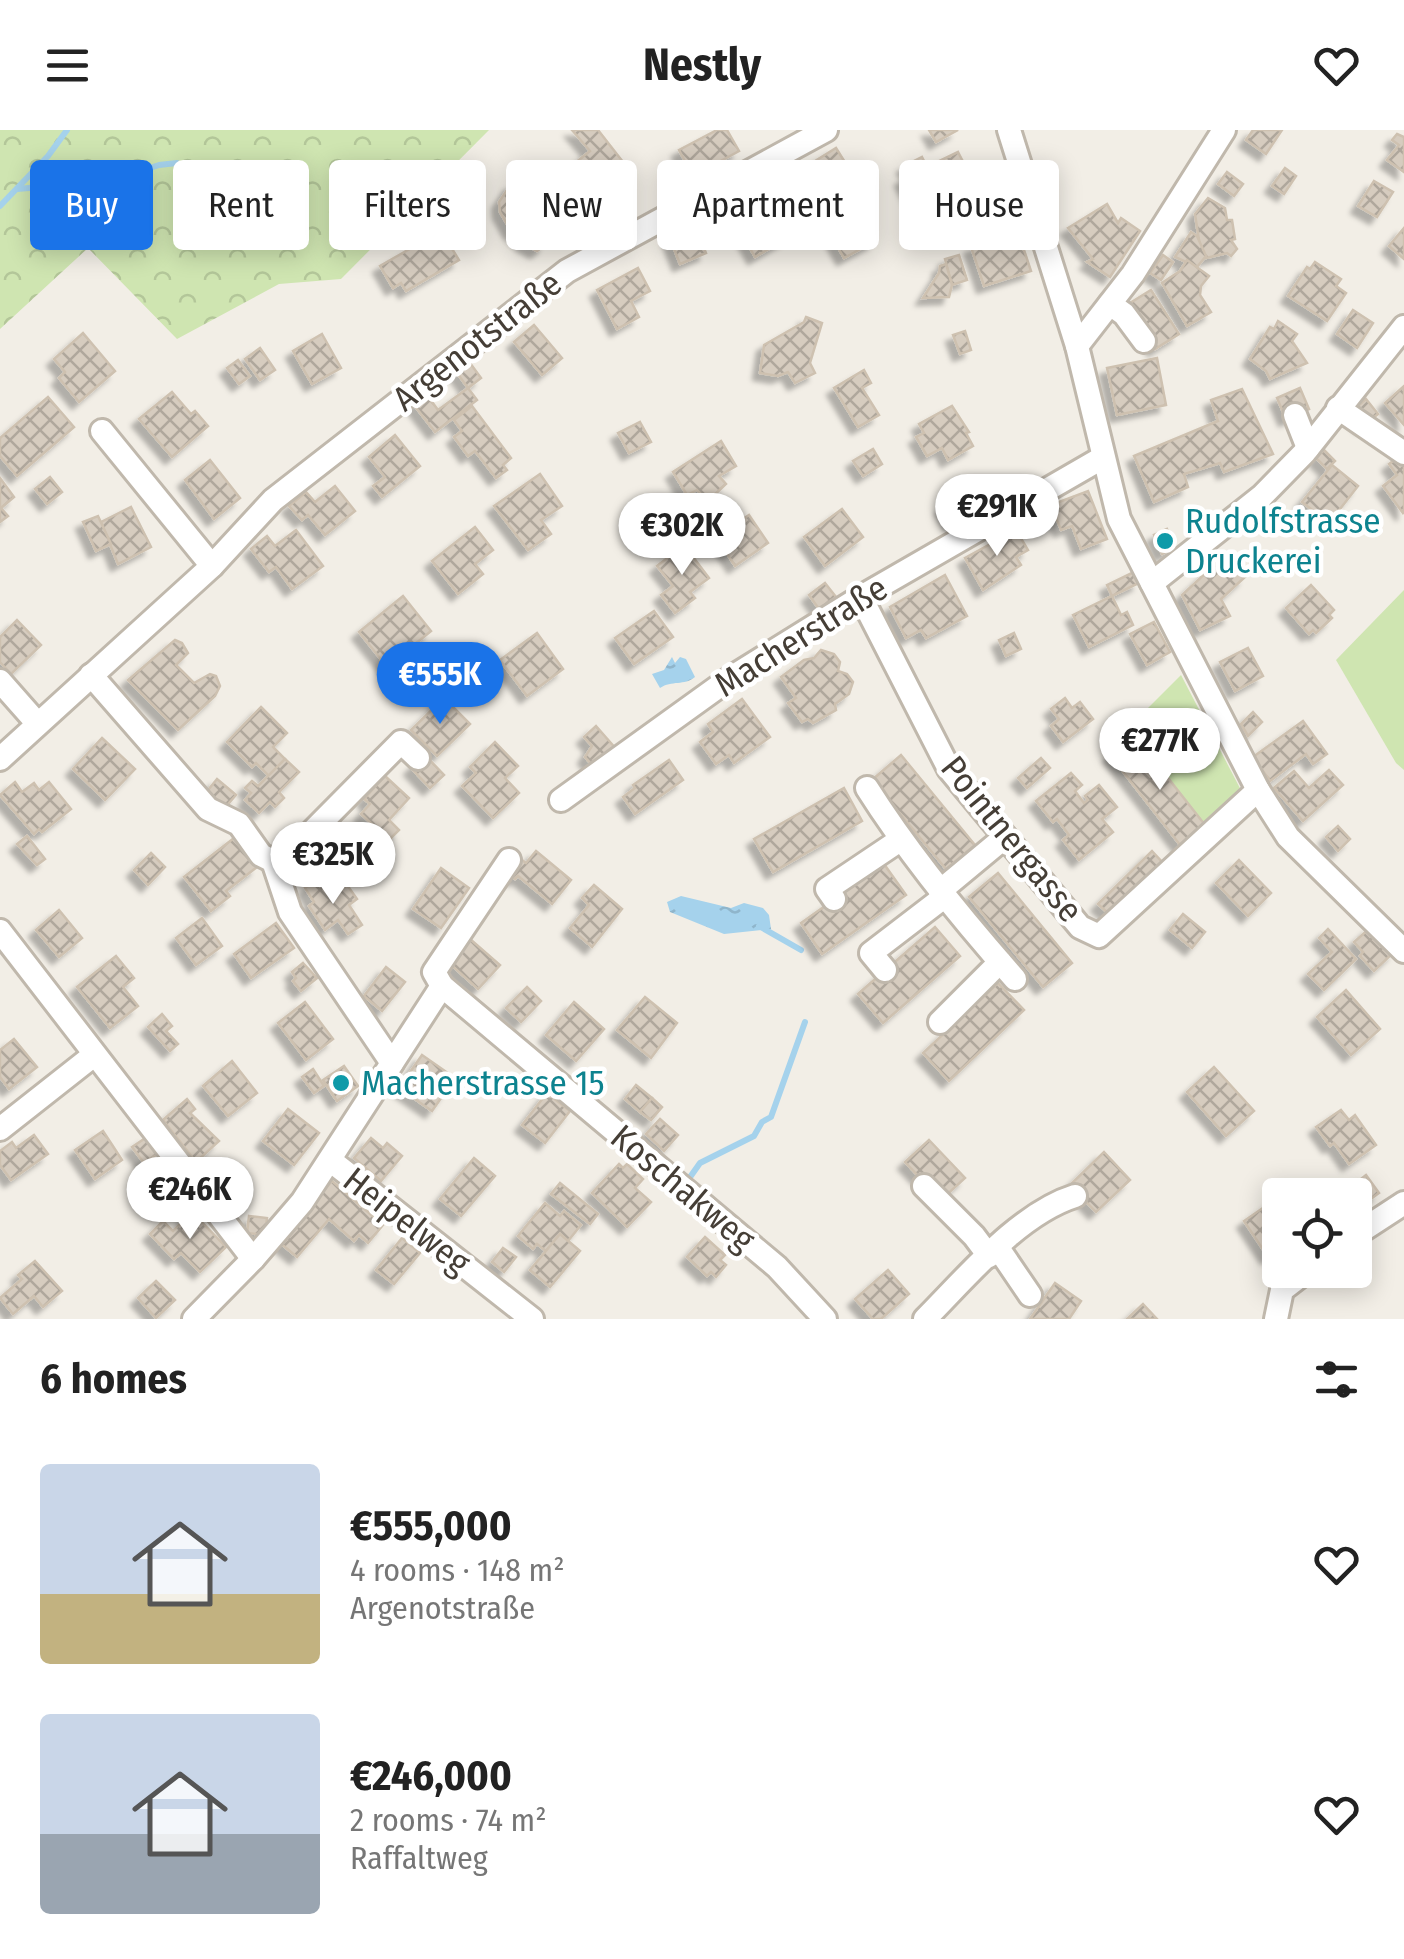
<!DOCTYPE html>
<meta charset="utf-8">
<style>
:root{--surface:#fff;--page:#f6f6f6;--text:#222;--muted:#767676;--accent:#1a73e8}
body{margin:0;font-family:"Fira Sans Condensed",sans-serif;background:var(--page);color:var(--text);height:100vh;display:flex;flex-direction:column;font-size:38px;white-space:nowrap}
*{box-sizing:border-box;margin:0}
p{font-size:32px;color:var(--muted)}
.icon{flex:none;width:55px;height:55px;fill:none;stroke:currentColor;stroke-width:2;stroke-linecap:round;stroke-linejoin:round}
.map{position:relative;height:1189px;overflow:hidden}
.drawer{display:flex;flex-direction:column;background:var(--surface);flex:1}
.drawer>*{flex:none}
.banner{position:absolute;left:30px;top:30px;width:1345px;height:90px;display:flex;gap:20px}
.tools{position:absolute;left:1262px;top:1048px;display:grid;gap:20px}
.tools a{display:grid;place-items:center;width:110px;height:110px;border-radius:10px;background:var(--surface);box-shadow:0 5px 25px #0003;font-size:50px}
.price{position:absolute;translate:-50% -85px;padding:0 22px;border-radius:35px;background:#fff;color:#222;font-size:32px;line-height:65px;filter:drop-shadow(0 2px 5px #0008)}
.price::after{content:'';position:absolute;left:50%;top:60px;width:30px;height:22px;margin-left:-15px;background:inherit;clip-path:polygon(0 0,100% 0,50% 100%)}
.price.selected{background:var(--accent);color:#fff}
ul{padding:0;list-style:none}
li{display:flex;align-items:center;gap:30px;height:250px;padding:0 40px}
li span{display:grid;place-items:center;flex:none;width:280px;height:200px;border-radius:10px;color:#555}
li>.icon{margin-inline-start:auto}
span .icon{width:120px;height:120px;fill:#fffc;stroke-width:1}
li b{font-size:42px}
h2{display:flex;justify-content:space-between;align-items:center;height:120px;padding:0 40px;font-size:42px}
.pill{padding:0 35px;border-radius:10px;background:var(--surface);box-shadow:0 5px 25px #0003;font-size:35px;line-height:90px}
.pill.selected{background:var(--accent);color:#fff}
header{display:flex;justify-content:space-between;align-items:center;height:130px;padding:0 40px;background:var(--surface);font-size:45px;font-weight:700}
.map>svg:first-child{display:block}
.green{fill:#cfe5b1}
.forest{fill:url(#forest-crowns)}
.water{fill:url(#water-ripples)}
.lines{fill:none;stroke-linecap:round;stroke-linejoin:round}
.stream{stroke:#a5d2ec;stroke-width:6}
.building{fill:url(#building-cross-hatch);stroke:#cec1b0;stroke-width:2.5;filter:url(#shadow)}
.minor-casing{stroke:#c0b8ac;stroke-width:28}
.minor{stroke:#fff;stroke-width:22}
.culture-dot{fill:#0f9aa8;stroke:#fff;stroke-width:4}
.labels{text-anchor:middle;stroke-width:9;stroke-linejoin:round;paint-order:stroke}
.street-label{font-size:35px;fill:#453e36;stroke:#fff}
.culture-label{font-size:35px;fill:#0d838f;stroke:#fff;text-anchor:start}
</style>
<header><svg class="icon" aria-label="menu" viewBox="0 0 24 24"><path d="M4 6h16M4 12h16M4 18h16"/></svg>Nestly<svg class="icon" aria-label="heart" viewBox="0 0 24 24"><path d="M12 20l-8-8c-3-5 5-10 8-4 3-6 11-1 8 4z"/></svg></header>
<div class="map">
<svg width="1404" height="1189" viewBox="0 0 1404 1189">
<defs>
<pattern id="forest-crowns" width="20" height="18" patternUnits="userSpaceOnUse" patternTransform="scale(2.5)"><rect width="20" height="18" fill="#cfe5b1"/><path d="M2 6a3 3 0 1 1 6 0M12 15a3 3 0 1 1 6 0" fill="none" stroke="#b3c699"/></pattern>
<pattern id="water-ripples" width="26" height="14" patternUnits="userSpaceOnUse" patternTransform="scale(2.5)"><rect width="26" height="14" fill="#a5d2ec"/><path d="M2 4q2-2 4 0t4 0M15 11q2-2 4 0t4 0" fill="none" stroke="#8fb5cb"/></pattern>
<pattern id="building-cross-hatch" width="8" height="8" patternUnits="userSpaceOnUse" patternTransform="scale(2.5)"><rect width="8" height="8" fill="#d6ccbf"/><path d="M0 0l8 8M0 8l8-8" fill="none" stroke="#afa79c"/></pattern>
<filter id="shadow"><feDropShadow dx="-7" dy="7" stdDeviation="2.5" flood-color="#0004"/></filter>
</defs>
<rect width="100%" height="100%" fill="#f2eee6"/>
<g class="green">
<polygon points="1404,460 1404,640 1396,633 1336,530"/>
<polygon points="1181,545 1243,664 1209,700 1136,606 1110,625 1106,620"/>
</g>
<polygon class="forest" points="0,0 489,0 341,149 279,154 177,209 88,118 0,199"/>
<g class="water">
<path d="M672,527L675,533L680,527L686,529L695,547C684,556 672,550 660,558L652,544L664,540Z"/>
<polygon points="681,766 731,778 744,773 763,778 769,785 771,799 724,804 670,782 667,772"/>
</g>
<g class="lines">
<g class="stream">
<polyline points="17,59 41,57 49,51 93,57 159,35 177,33"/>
<polyline points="0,76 48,26 67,0"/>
<polyline points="759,796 801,820"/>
<polyline points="688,1050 700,1033 754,1006 762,992 771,987 805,892"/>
</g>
</g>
<g class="building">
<polygon points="572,0 598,0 634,46 620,58 632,73 610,90 593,69 599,65 574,34 590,21"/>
<polygon points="717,0 727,0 739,21 693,46 679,20"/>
<polygon points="929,0 958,0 936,12"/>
<polygon points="1253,0 1282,0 1266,24 1246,10"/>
<polygon points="1397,4 1404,7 1404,42 1387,30 1399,15 1392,10"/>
<polygon points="836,18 860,56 828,76 804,38"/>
<polygon points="958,22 972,49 949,60 935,33"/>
<polygon points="922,27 940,62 915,75 902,49 909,45 904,36"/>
<polygon points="1285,38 1296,46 1284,64 1272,56"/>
<polygon points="1227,42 1243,54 1234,66 1218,54"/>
<polygon points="993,46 999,61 988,65 982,50"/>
<polygon points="536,49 546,52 550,60 547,67 537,72 539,79 532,87 545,107 545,115 537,121 524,114 511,101 500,82 499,72 511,54"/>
<polygon points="1374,51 1393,62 1377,87 1358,76"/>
<polygon points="759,64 786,109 755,127 729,81"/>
<polygon points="1011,65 1018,88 992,98 985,74"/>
<polygon points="1208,68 1225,78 1227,90 1232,90 1235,109 1231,110 1237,119 1231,126 1227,123 1206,128 1200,117 1195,84"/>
<polygon points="1107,74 1118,93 1121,88 1140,101 1110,147 1087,132 1093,129 1068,98"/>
<polygon points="857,77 875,111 844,128 825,95"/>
<polygon points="1014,90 1031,141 984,156 971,117 987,111 983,101"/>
<polygon points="696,98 706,123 680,134 670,109"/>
<polygon points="1404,98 1404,129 1389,116"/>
<polygon points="441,101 459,130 406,161 401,153 393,158 380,136"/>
<polygon points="1191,102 1197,106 1206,126 1197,137 1175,127"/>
<polygon points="959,125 967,150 952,155 945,129"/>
<polygon points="1163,125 1173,132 1161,150 1150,143"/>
<polygon points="1187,130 1209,146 1201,156 1200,165 1211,182 1187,196 1162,153 1180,141"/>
<polygon points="1315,132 1341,149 1336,156 1346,163 1327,191 1288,166 1307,137 1310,139"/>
<polygon points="946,134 952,155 949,167 923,168 939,143 940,136"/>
<polygon points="638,138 650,161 631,171 639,187 617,199 597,160"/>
<polygon points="1151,160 1179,204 1155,219 1127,175"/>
<polygon points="1353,180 1373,193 1357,218 1337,204"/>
<polygon points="806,187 822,193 810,233 815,243 795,253 788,242 778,246 760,243 764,215 804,192"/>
<polygon points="1278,191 1297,204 1292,211 1307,233 1270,249 1266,241 1250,229 1270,197 1274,199"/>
<polygon points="534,195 562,228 542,245 514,212"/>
<polygon points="965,201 971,220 960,224 953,205"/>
<polygon points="83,203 115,241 79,272 59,248 65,242 54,229"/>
<polygon points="322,204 341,238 312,254 293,221"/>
<polygon points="260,218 275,240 260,250 245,229"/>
<polygon points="1157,228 1166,275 1117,285 1107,238"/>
<polygon points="238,230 250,246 239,254 227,238"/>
<polygon points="470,233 481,248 468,258 477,270 435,302 414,275 427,265 438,280 468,258 457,243"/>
<polygon points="864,240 871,253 862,258 879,285 858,297 834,258"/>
<polygon points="1404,256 1404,295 1385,273"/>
<polygon points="1300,258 1309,279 1286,289 1277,268"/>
<polygon points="1242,259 1273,324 1224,342 1220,333 1184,344 1188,357 1154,372 1134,326 1218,291 1211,270"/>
<polygon points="172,262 191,284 195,281 208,296 172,327 139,289"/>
<polygon points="48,267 74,297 17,346 0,326 0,308"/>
<polygon points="1366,269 1378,284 1363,296 1351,282"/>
<polygon points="472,276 511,328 503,335 507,340 496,348 475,321 468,326 454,307 462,301 454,290"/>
<polygon points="952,276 969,302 966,303 973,316 948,330 942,318 927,326 916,307 924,303 919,294"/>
<polygon points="640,292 651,312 629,323 618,303"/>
<polygon points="395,305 420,336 382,367 373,356 385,347 369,327"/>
<polygon points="721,311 736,336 719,346 726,354 708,371 697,360 687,365 673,342"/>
<polygon points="873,319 882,334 863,346 853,331"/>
<polygon points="1324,320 1335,331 1327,339 1316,328"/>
<polygon points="1404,323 1404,382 1403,383 1383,356 1397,345 1389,334"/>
<polygon points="210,330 240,368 214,389 185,350"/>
<polygon points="1332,335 1358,356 1329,393 1302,372"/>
<polygon points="540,344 562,376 541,390 551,404 528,420 494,376"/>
<polygon points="50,347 62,362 47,374 35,359"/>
<polygon points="0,348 14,367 1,378 8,386 0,392"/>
<polygon points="335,356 355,381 325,405 308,385 302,390 289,376 306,362 315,372"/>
<polygon points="1088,361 1107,409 1081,419 1072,396 1061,400 1051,375"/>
<polygon points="965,363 975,380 952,393 942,377"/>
<polygon points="131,377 151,417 118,434 101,392"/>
<polygon points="842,379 863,407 825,436 804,407"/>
<polygon points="749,385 768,413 735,436 716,407"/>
<polygon points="98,386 111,414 96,421 83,392"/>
<polygon points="475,397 493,420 475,434 483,444 458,464 432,431"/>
<polygon points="1167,399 1175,417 1162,424 1154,405"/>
<polygon points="296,400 323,436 292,459 276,437 269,442 251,419 267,406 275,416"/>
<polygon points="1016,400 1028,420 1016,427 1021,435 983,460 965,428"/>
<polygon points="684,415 709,448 690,462 695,468 675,483 661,465 673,456 657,436"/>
<polygon points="1223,427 1245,447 1221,469 1230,486 1200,500 1182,465"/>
<polygon points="1134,442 1139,453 1112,466 1107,455"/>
<polygon points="945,445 967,486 926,508 921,500 906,508 890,477"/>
<polygon points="825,453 836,467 819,479 809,465"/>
<polygon points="1311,455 1334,480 1329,485 1332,488 1316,503 1313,500 1309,504 1286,478"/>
<polygon points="403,466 431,501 387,537 359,502"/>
<polygon points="1112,466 1121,485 1127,482 1133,495 1089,517 1073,485"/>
<polygon points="654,481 673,507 634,534 615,508"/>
<polygon points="17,490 41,515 11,544 0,532 0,507"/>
<polygon points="1154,492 1170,522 1147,535 1130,504"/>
<polygon points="537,503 563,539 527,566 500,530"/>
<polygon points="1014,503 1021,519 1006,526 999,510"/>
<polygon points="175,510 182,513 188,523 176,535 194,553 210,544 216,546 220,556 215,566 178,600 128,550"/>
<polygon points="1248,518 1263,546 1235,561 1220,532"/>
<polygon points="821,520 834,524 840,532 838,541 847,544 853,552 849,564 835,574 836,580 813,593 808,589 802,592 788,573 796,568 781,547 804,530 814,528"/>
<polygon points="444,568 470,594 437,626 411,600"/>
<polygon points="1065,568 1072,578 1080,572 1093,589 1063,612 1051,596 1059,589 1051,579"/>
<polygon points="742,569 770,607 734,633 729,625 716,634 700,612 713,602 708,594"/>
<polygon points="261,577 287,603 273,617 285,629 269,646 256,633 252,637 227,612"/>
<polygon points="1253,582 1262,592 1248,606 1241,594"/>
<polygon points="1303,591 1327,624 1313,634 1306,624 1270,651 1253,627"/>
<polygon points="596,596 617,620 593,636 585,627 592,616 584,607"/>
<polygon points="1135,606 1209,700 1184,720 1110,625"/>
<polygon points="102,608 135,639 105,670 73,639"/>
<polygon points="495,612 518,636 505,648 519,663 493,688 462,656 476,643 470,637"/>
<polygon points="425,625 444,645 430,658 411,638"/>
<polygon points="901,625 975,715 946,739 872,650"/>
<polygon points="1041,628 1050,638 1027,658 1018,648"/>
<polygon points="285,629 299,642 279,662 284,668 275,677 270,672 259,683 245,670 251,663 245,658 252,651 258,656"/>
<polygon points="669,630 683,650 635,684 623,667 635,658 633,655"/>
<polygon points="1329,640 1343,655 1303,691 1274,658 1294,641 1309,658"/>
<polygon points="1071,643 1082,655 1075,661 1084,673 1088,670 1085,666 1099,655 1117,677 1102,689 1113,702 1079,730 1063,710 1069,705 1057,689 1053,692 1036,671"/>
<polygon points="385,646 409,668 389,690 399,700 389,710 361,684 370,674 364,669"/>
<polygon points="217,649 236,665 222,681 204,665"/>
<polygon points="15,652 22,662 34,653 39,660 49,652 71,679 42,702 39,699 34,704 0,665"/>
<polygon points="844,658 862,691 773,742 754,709"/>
<polygon points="1338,696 1350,709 1338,721 1326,707"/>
<polygon points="27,706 45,729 37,735 17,714"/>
<polygon points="341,706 354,726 348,730 354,739 341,748 334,737 324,744 315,731 335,718 331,712"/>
<polygon points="234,708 257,737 226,761 230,766 211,781 184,747"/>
<polygon points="536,721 571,750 552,774 518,746 515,749 510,745 522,730 526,733"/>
<polygon points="1152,721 1163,733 1110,785 1098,774"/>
<polygon points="151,723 165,737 148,755 134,740"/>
<polygon points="1239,730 1271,763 1248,786 1216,753"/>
<polygon points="884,734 906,765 822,824 801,793"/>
<polygon points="441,738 469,758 441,798 413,779"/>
<polygon points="998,743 1072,833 1043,857 969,767"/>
<polygon points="319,749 330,766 347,755 357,769 349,775 362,795 348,804 338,790 325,800 309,776 314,772 305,758"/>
<polygon points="594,755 622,779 592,817 570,798 589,775 582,768"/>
<polygon points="59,780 82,808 59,827 36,800"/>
<polygon points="1183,784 1205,802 1192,818 1170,800"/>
<polygon points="202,788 222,816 196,835 176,808"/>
<polygon points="276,793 294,818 251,848 234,824"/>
<polygon points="935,797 960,826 883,893 858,864"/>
<polygon points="1371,797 1394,822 1374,841 1360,826 1363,822 1354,812"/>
<polygon points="1328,799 1356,829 1324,860 1308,844 1332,822 1319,808"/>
<polygon points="470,809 500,835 478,859 449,833"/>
<polygon points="116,826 134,848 123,857 138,876 110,898 77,857"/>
<polygon points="303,833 317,848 301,861 293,851 296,848 292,842"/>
<polygon points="386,837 405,852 382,881 364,866"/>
<polygon points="998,853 1024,880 949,951 923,923"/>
<polygon points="527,857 541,871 521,892 506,878"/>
<polygon points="1346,860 1380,899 1351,925 1317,887"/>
<polygon points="645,867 677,893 651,928 617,900"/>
<polygon points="305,872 333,909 306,930 278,893"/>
<polygon points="574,872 604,899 576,931 546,905"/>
<polygon points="162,884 172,896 166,901 178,914 170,921 148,897"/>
<polygon points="14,909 37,937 9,959 0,947 0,920"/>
<polygon points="422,925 455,948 432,981 399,958"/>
<polygon points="232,931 257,963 228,986 203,956"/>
<polygon points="344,936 358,956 337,971 323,950"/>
<polygon points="1214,937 1254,981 1226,1006 1187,962"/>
<polygon points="313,939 324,956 314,963 302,947"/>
<polygon points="636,955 652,968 640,982 625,969"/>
<polygon points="547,963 570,981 545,1013 522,995"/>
<polygon points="652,968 662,977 651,990 640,982"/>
<polygon points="187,969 195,979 190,983 219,1011 196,1032 163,990"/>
<polygon points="288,979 319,1003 294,1035 263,1011"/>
<polygon points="1341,980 1349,990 1355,985 1376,1015 1349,1034 1334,1013 1330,1016 1316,997"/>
<polygon points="660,989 678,1005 664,1021 646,1004"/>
<polygon points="103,1001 122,1030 95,1049 75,1020"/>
<polygon points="34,1005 48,1024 11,1050 0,1035 0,1021 12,1012 16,1018"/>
<polygon points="147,1007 159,1023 144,1033 132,1017"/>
<polygon points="371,1008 383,1018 387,1013 402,1026 381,1051 354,1028"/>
<polygon points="929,1010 965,1048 941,1070 905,1032"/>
<polygon points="1104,1022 1130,1050 1096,1082 1070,1055"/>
<polygon points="474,1028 495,1046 461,1086 440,1069"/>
<polygon points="619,1034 623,1038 627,1034 643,1049 635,1058 651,1072 627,1097 592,1063"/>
<polygon points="1366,1045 1379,1063 1361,1076 1348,1059"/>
<polygon points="332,1051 383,1095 368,1113 359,1105 354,1111 329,1089 297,1127 279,1112"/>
<polygon points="560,1053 598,1084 590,1094 551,1064"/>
<polygon points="1273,1071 1280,1082 1280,1119 1268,1127 1244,1091"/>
<polygon points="545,1073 560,1086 564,1081 581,1095 568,1111 560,1104 546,1121 537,1114 533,1119 518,1106"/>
<polygon points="192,1082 226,1117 200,1142 181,1123 174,1129 150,1104 163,1091 173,1101"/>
<polygon points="249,1086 267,1088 265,1105 247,1103"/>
<polygon points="560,1104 580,1121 550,1157 530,1140"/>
<polygon points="705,1107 725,1125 720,1130 726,1135 716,1147 711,1142 707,1146 687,1127"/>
<polygon points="402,1108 420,1123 394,1154 376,1140"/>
<polygon points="503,1118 516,1127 504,1142 492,1132"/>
<polygon points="35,1131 62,1161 43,1177 34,1166 13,1184 0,1168 22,1149 18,1145"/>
<polygon points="888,1140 909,1164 881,1189 873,1189 855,1169"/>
<polygon points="156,1151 175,1170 156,1188 138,1168"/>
<polygon points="1055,1153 1081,1171 1069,1189 1030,1189"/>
<polygon points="1143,1174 1157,1189 1127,1189"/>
</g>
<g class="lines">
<g class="minor-casing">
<g id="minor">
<polyline points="1009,0 1077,216 1119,389 1258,660 1288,707 1404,821"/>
<polyline points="1110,174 1124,184 1144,211"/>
<polyline points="1077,216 1133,144 1224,0"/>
<polyline points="1338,278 1404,323"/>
<polyline points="1295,285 1308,318"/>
<polyline points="102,301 212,436"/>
<polyline points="1152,453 1262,366 1305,322 1404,197"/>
<polyline points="861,467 949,639 1080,797 1099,806 1258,660"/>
<polyline points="91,545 208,679 239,694 261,725 273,731 289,725 401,612 418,628"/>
<polyline points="0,551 37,593"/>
<polyline points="0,629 212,436 273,370 567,141 826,0"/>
<path d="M867,658C910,726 961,788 1015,849"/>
<polyline points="561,670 729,549 861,467 1102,328"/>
<polyline points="273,731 290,782 392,933"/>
<polyline points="940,761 1005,707"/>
<polyline points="834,769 827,759 900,710"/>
<polyline points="0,801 253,1129"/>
<polyline points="885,840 871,823 944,767"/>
<polyline points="442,856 777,1137 825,1189"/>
<polyline points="940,892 1000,832"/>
<polyline points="0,999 94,925"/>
<polyline points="330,1030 532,1189"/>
<polyline points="924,1056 974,1106 989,1126"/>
<polyline points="1355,1105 1404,1073"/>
<polyline points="998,1118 1030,1165"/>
<polyline points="194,1189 253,1129 302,1072 442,856 434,842 509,730"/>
<path d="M925,1189C967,1147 1018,1084 1075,1066"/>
<polyline points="1276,1189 1282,1160 1308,1140"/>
</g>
</g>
<use href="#minor" class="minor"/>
</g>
<g class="culture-dot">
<circle cx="1165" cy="411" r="10"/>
<circle cx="341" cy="953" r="10"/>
</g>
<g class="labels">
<g class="street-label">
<text transform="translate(477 211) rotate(-38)" y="12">Argenotstraße</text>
<text transform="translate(801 506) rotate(-32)" y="12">Macherstraße</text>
<text transform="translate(1012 709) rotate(51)" y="12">Pointnergasse</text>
<text transform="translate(683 1058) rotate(40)" y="12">Koschakweg</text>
<text transform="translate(407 1091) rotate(38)" y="12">Heipelweg</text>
</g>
<g class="culture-label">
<text x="1185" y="403">Rudolfstrasse<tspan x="1185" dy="40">Druckerei</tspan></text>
<text x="361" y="965">Macherstrasse 15</text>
</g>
</g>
</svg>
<div class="tools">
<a><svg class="icon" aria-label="locate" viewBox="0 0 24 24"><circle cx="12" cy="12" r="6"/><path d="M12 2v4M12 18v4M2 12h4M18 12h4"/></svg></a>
</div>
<b class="price" style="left:997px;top:429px">€291K</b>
<b class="price" style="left:682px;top:448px">€302K</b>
<b class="price selected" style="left:440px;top:597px">€555K</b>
<b class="price" style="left:1160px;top:663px">€277K</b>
<b class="price" style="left:333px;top:777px">€325K</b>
<b class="price" style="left:190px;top:1112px">€246K</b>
<div class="banner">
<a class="pill selected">Buy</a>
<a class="pill">Rent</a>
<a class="pill">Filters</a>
<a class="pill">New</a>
<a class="pill">Apartment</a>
<a class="pill">House</a>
</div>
</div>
<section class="drawer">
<h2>6 homes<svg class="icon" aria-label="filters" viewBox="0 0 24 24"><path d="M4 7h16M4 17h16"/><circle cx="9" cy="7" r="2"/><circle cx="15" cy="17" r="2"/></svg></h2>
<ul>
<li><span style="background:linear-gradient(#c9d6e8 65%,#c2b280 0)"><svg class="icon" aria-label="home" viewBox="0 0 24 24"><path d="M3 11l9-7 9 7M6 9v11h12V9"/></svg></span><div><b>€555,000</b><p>4 rooms · 148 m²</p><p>Argenotstraße</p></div><svg class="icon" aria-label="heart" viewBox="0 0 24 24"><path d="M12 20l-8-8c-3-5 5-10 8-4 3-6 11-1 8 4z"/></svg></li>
<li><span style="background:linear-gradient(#c9d6e8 60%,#9aa5b1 0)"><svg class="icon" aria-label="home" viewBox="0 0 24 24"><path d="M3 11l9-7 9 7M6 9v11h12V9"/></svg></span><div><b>€246,000</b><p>2 rooms · 74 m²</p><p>Raffaltweg</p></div><svg class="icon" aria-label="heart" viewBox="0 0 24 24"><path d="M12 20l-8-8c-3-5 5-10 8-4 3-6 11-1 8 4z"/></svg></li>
</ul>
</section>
